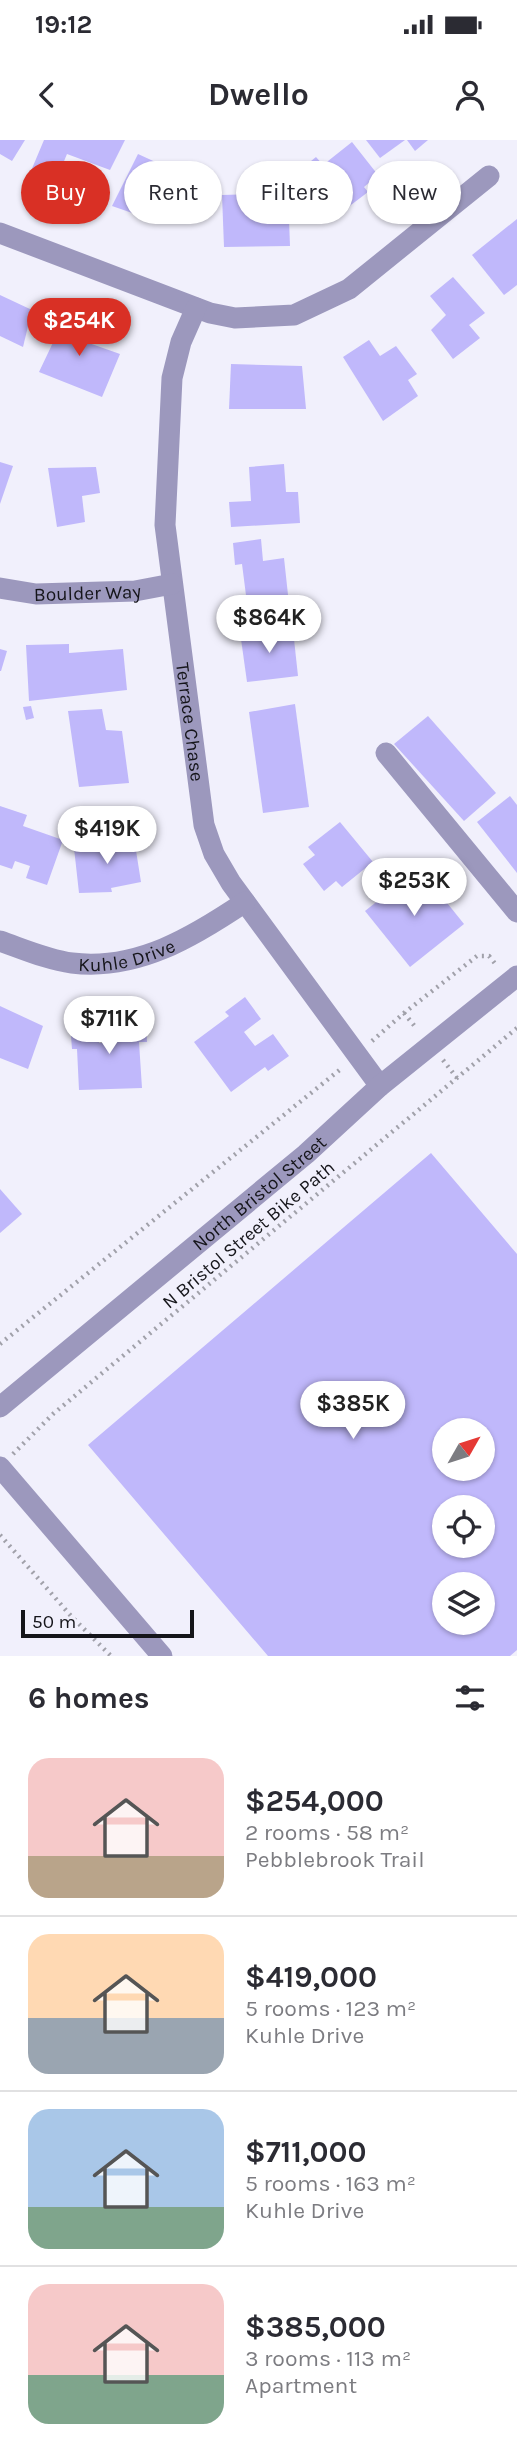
<!DOCTYPE html>
<meta charset="utf-8">
<style>
:root{--surface:#fff;--page:#f2f2f3;--text:#2b2b33;--muted:#7c7c81;--line:#e1e1e2;--accent:#d93025}
body{margin:0;font-family:Karla,sans-serif;background:var(--page);color:var(--text);height:100vh;display:flex;flex-direction:column;font-size:26px;white-space:nowrap}
*{box-sizing:border-box;margin:0}
p{font-size:23px;color:var(--muted)}
.icon{flex:none;width:38px;height:38px;fill:none;stroke:currentColor;stroke-width:2;stroke-linecap:round;stroke-linejoin:round}
.map{position:relative;height:1516px;overflow:hidden}
.panel{display:flex;flex-direction:column;background:var(--surface);flex:1}
.panel>*{flex:none}
.hud{position:absolute;left:21px;top:21px;width:476px;height:63px;display:flex;gap:14px}
.needle{width:46px;rotate:51deg}
.controls{position:absolute;left:432px;top:1278px;display:grid;gap:14px}
.controls a{display:grid;place-items:center;width:63px;height:63px;border-radius:50%;background:var(--surface);box-shadow:0 2px 5px #0004;font-size:35px}
.scale{position:absolute;left:21px;bottom:18px;width:173px;box-sizing:border-box;padding-left:7px;border:4px solid #15151a;border-top:0;font-size:19px;line-height:24px;white-space:nowrap;color:#15151a;-webkit-text-stroke:5px #f1f0fc;paint-order:stroke}
.price{position:absolute;translate:-50% -60px;padding:0 16px;border-radius:24px;background:#fff;color:#222;font-size:23px;line-height:46px;filter:drop-shadow(0 2px 4px #0008)}
.price::after{content:'';position:absolute;left:50%;top:42px;width:21px;height:16px;margin-left:-10px;background:inherit;clip-path:polygon(0 0,100% 0,50% 100%)}
.price.current{background:var(--accent);color:#fff}
ul{padding:0;list-style:none}
li{display:flex;align-items:center;gap:21px;height:175px;padding:0 28px}
li+li{border-top:2px solid var(--line)}
li span{display:grid;place-items:center;flex:none;width:196px;height:140px;border-radius:21px;color:#555}
li>.icon{margin-inline-start:auto}
span .icon{width:84px;height:84px;fill:#fffc;stroke-width:1}
li b{font-size:30px}
h2{display:flex;justify-content:space-between;align-items:center;height:84px;padding:0 28px;font-size:30px}
.tag{padding:0 24px;border-radius:32px;background:var(--surface);box-shadow:0 2px 5px #0004;font-size:24px;line-height:63px}
.tag.current{background:var(--accent);color:#fff}
.status{display:flex;justify-content:space-between;align-items:center;height:49px;padding:0 35px;background:var(--surface);direction:ltr}
.status svg{height:19px;fill:currentColor}
header{display:flex;justify-content:space-between;align-items:center;height:91px;padding:0 28px;background:var(--surface);font-size:32px;font-weight:700}
.map>svg:first-child{display:block}
.building{fill:#c0b8fb;fill-rule:evenodd}
.lines{fill:none;stroke-linecap:round;stroke-linejoin:round}
.path{stroke:#a1a1aa;stroke-width:4.5;stroke-dasharray:2 5;stroke-linecap:butt}
.minor{stroke:#9c98bd;stroke-width:21}
.labels{text-anchor:middle;stroke-width:5;stroke-linejoin:round;paint-order:stroke}
.street-label{font-size:19px;fill:#15151a;stroke:#f1f0fc}
</style>
<div class="status"><b>19:12</b><svg viewBox="0 0 49 12"><path d="M0 12V9h3v3zM5 12V6h3v6zM10 12V3h3v9zM15 12V0h3v12zM26 1h20v11H26zM47 4h2v5h-2z"/></svg></div>
<header><svg class="icon" aria-label="back" viewBox="0 0 24 24"><path d="M15 5l-7 7 7 7"/></svg>Dwello<svg class="icon" aria-label="person" viewBox="0 0 24 24"><circle cx="12" cy="8" r="4"/><path d="M4 21q1-7 8-7t8 7"/></svg></header>
<div class="map">
<svg width="517" height="1516" viewBox="0 0 517 1516">
<rect width="100%" height="100%" fill="#f1f0fc"/>
<g class="building">
<polygon points="0,0 25,0 12,21 0,14"/>
<polygon points="44,0 125,0 110,30 67,14 52,50 28,38"/>
<polygon points="366,0 405,0 380,18"/>
<polygon points="407,0 428,0 415,11"/>
<polygon points="352,2 378,35 364,47 368,52 347,68 343,63 326,78 295,34 316,17 323,25"/>
<polygon points="138,14 199,42 178,80 141,66 138,75 112,66"/>
<polygon points="288,53 290,106 224,107 222,55"/>
<polygon points="517,79 517,145 504,155 472,115"/>
<polygon points="453,137 485,173 469,185 480,198 453,219 431,190 446,175 430,156"/>
<polygon points="0,155 32,170 23,207 0,196"/>
<polygon points="67,173 95,188 86,202 120,214 102,257 39,232"/>
<polygon points="369,200 380,216 396,206 417,234 408,240 418,256 383,281 343,217"/>
<polygon points="231,224 302,226 306,269 229,269"/>
<polygon points="0,322 13,326 0,364"/>
<polygon points="284,324 286,352 298,352 300,383 231,387 229,362 251,361 249,327"/>
<polygon points="96,327 100,353 82,356 85,382 57,387 48,328"/>
<polygon points="261,399 263,421 284,418 289,464 248,471 242,424 235,425 233,403"/>
<polygon points="293,490 298,536 247,542 240,492"/>
<polygon points="69,504 69,513 123,509 127,550 29,561 26,505"/>
<polygon points="0,509 7,511 1,531 0,531"/>
<polygon points="295,564 309,667 263,673 249,572"/>
<polygon points="31,566 34,578 26,580 23,567"/>
<polygon points="102,569 106,590 122,591 129,643 79,647 68,571"/>
<polygon points="428,576 496,653 464,681 394,604"/>
<polygon points="510,656 517,665 517,733 477,682"/>
<polygon points="0,666 27,675 23,686 63,700 47,745 26,738 30,726 15,721 12,729 0,725"/>
<polygon points="340,682 373,722 342,747 336,741 324,751 303,724 315,715 308,707"/>
<polygon points="134,698 141,742 111,748 112,752 79,753 74,708"/>
<polygon points="419,728 464,784 410,827 365,771"/>
<polygon points="245,857 261,879 244,892 255,906 273,894 289,916 268,931 265,927 231,952 194,902 229,876 225,872"/>
<polygon points="0,866 43,886 28,929 0,918"/>
<polygon points="146,880 147,902 139,902 142,948 79,950 77,909 72,909 70,883 99,882 99,903 118,902 116,882"/>
<path d="M431,1013L517,1114V1510L510,1516H268L88,1305ZM444,1290H483V1328H444ZM444,1367H483V1405H444ZM444,1444H483V1482H444Z"/>
<polygon points="0,1049 22,1074 0,1093"/>
</g>
<g class="lines">
<g class="path">
<polyline points="404,873 417,889"/>
<polyline points="372,901 404,873 477,816 489,816 497,826"/>
<polyline points="443,920 457,938"/>
<polyline points="0,1204 342,928"/>
<polyline points="13,1314 53,1274 517,888"/>
<polyline points="0,1395 72,1477 111,1516"/>
</g>
<g class="minor">
<polyline points="0,93 210,173 235,178 294,175 349,149 489,36"/>
<path id="s1" d="M196,168L181,202L172,238L165,385L204,685L214,714L231,743L380,946"/>
<path id="s2" d="M0,448L36,454L135,451L172,444"/>
<polyline points="386,613 517,772"/>
<path id="s3" d="M0,801C23,809 48,820 72,823C137,831 193,797 245,762"/>
<path id="s4" d="M0,1267L306,1014L380,946L517,836"/>
<polyline points="0,1327 162,1516"/>
</g>
</g>
<g class="labels">
<g class="street-label">
<text dy="7" stroke="none"><textPath href="#s2" startOffset="88">Boulder Way</textPath></text>
<text dy="7" stroke="none"><textPath href="#s1" startOffset="420">Terrace Chase</textPath></text>
<text dy="7" stroke="none"><textPath href="#s3" startOffset="131">Kuhle Drive</textPath></text>
<text dy="7" stroke="none"><textPath href="#s4" startOffset="336">North Bristol Street</textPath></text>
<text transform="translate(248 1094) rotate(-40)" y="7">N Bristol Street Bike Path</text>
</g>
</g>
</svg>
<div class="controls">
<a><svg class="needle" viewBox="-14 -14 28 28"><path d="M0-13l5 13h-10z" fill="#e53935"/><path d="M0 13l5-13h-10z" fill="#7c7c81"/></svg></a>
<a><svg class="icon" aria-label="locate" viewBox="0 0 24 24"><circle cx="12" cy="12" r="6"/><path d="M12 2v4M12 18v4M2 12h4M18 12h4"/></svg></a>
<a><svg class="icon" aria-label="layers" viewBox="0 0 24 24"><path d="M12 4l9 5-9 5-9-5zM3 14l9 5 9-5"/></svg></a>
</div>
<div class="scale">50 m</div>
<b class="price current" style="left:79px;top:218px">$254K</b>
<b class="price" style="left:269px;top:515px">$864K</b>
<b class="price" style="left:107px;top:726px">$419K</b>
<b class="price" style="left:414px;top:778px">$253K</b>
<b class="price" style="left:109px;top:916px">$711K</b>
<b class="price" style="left:353px;top:1301px">$385K</b>
<div class="hud">
<a class="tag current">Buy</a>
<a class="tag">Rent</a>
<a class="tag">Filters</a>
<a class="tag">New</a>
</div>
</div>
<section class="panel">
<h2>6 homes<svg class="icon" aria-label="filters" viewBox="0 0 24 24"><path d="M4 7h16M4 17h16"/><circle cx="9" cy="7" r="2"/><circle cx="15" cy="17" r="2"/></svg></h2>
<ul>
<li><span style="background:linear-gradient(#f6c9c9 70%,#b9a48a 0)"><svg class="icon" aria-label="home" viewBox="0 0 24 24"><path d="M3 11l9-7 9 7M6 9v11h12V9"/></svg></span><div><b>$254,000</b><p>2 rooms · 58 m²</p><p>Pebblebrook Trail</p></div></li>
<li><span style="background:linear-gradient(#ffd9b3 60%,#9aa5b1 0)"><svg class="icon" aria-label="home" viewBox="0 0 24 24"><path d="M3 11l9-7 9 7M6 9v11h12V9"/></svg></span><div><b>$419,000</b><p>5 rooms · 123 m²</p><p>Kuhle Drive</p></div></li>
<li><span style="background:linear-gradient(#a9c7e8 70%,#7fa58c 0)"><svg class="icon" aria-label="home" viewBox="0 0 24 24"><path d="M3 11l9-7 9 7M6 9v11h12V9"/></svg></span><div><b>$711,000</b><p>5 rooms · 163 m²</p><p>Kuhle Drive</p></div></li>
<li><span style="background:linear-gradient(#f6c9c9 65%,#7fa58c 0)"><svg class="icon" aria-label="home" viewBox="0 0 24 24"><path d="M3 11l9-7 9 7M6 9v11h12V9"/></svg></span><div><b>$385,000</b><p>3 rooms · 113 m²</p><p>Apartment</p></div></li>
</ul>
</section>
